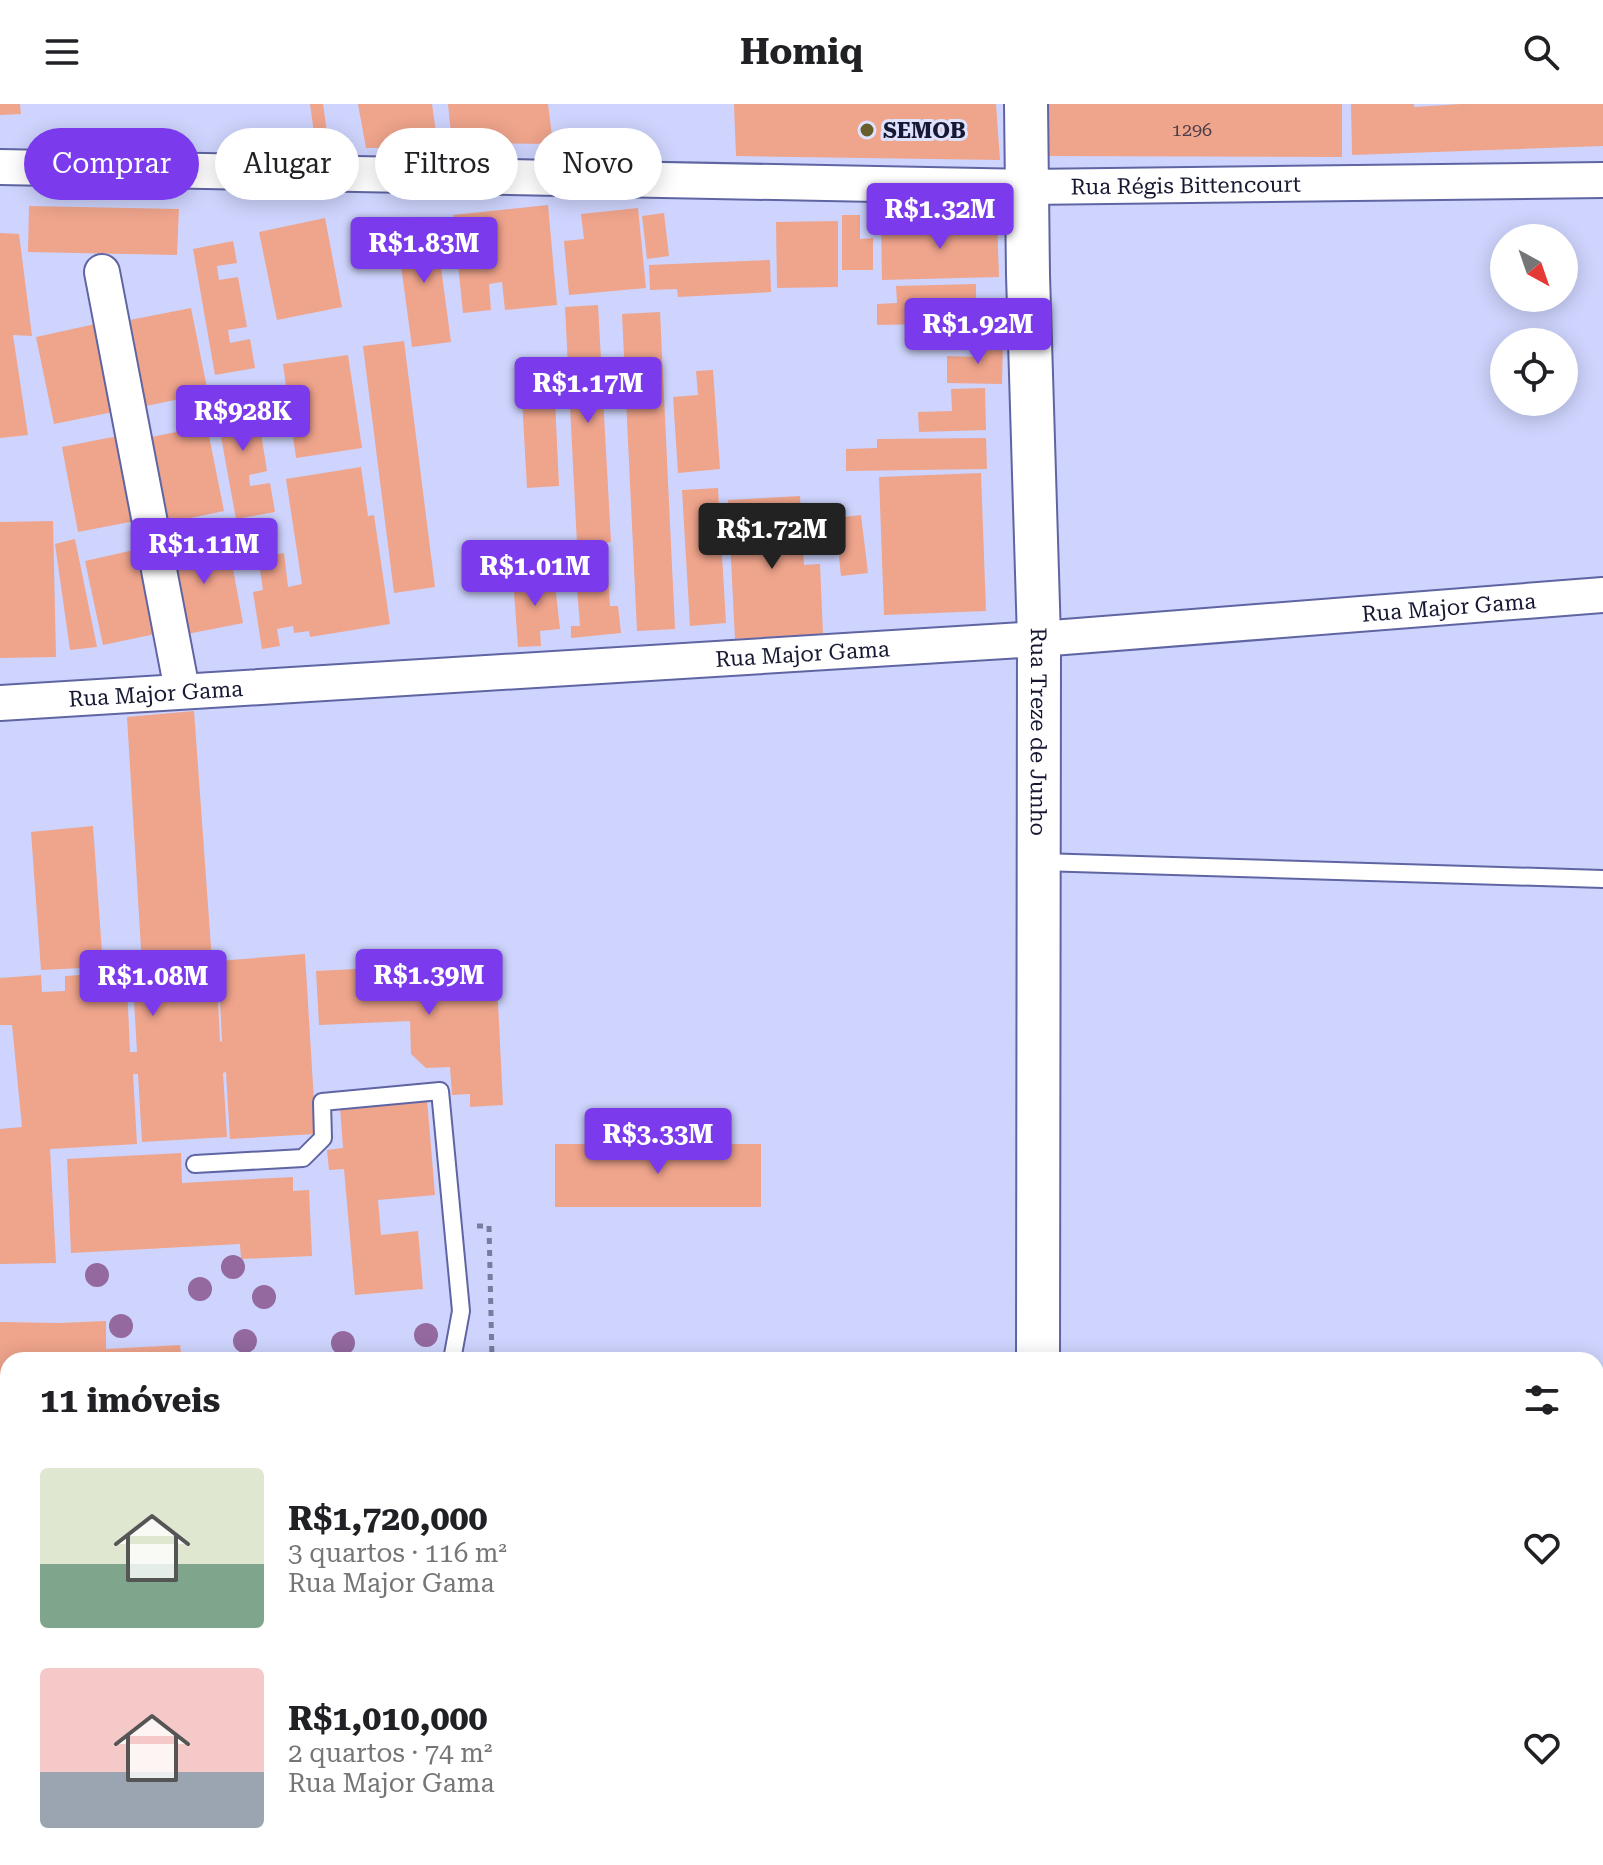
<!DOCTYPE html>
<html lang="pt">
<meta charset="utf-8">
<style>
:root{--surface:#fff;--page:#f2f2f2;--text:#202124;--muted:#757577;--accent:#7c3aed}
body{margin:0;font-family:"Roboto Serif",serif;background:var(--page);color:var(--text);height:100vh;display:flex;flex-direction:column;font-size:30px;white-space:nowrap}
*{box-sizing:border-box;margin:0}
p{font-size:26px;color:var(--muted)}
.icon{flex:none;width:44px;height:44px;fill:none;stroke:currentColor;stroke-width:2;stroke-linecap:round;stroke-linejoin:round}
.map{position:relative;flex:1;overflow:hidden}
.details{position:absolute;left:0px;top:1248px;width:1604px;height:514px;display:flex;flex-direction:column;background:var(--surface);border-radius:24px 24px 0 0;box-shadow:0 4px 20px #0003}
.details>*{flex:none}
.hud{position:absolute;left:24px;top:24px;width:800px;height:72px;display:flex;gap:16px}
.needle{width:52px;rotate:140deg}
.tools{position:absolute;left:1490px;top:120px;display:grid;gap:16px}
.tools a{display:grid;place-items:center;width:88px;height:88px;border-radius:50%;background:var(--surface);box-shadow:0 4px 20px #0003;font-size:40px}
.price{position:absolute;translate:-50% -68px;padding:0 18px;border-radius:8px;background:var(--accent);color:#fff;font-size:26px;line-height:52px;filter:drop-shadow(0 2px 4px #0008)}
.price::after{content:'';position:absolute;left:50%;top:48px;width:24px;height:18px;margin-left:-12px;background:inherit;clip-path:polygon(0 0,100% 0,50% 100%)}
.price.selected{background:#222;color:#fff}
ul{padding:0;list-style:none}
li{display:flex;align-items:center;gap:24px;height:200px;padding:0 40px}
li span{display:grid;place-items:center;flex:none;width:224px;height:160px;border-radius:8px;color:#555}
li>.icon{margin-inline-start:auto}
span .icon{width:96px;height:96px;fill:#fffc;stroke-width:1}
li b{font-size:34px}
h2{display:flex;justify-content:space-between;align-items:center;height:96px;padding:0 40px;font-size:34px}
.pill{padding:0 28px;border-radius:36px;background:var(--surface);box-shadow:0 4px 20px #0003;font-size:28px;line-height:72px}
.pill.selected{background:var(--accent);color:#fff}
header{display:flex;justify-content:space-between;align-items:center;height:104px;padding:0 40px;background:var(--surface);font-size:36px;font-weight:700}
.map>svg:first-child{display:block}
.building{fill:#efa48c}
.lines{fill:none;stroke-linecap:round;stroke-linejoin:round}
.service-casing{stroke:#5f65a2;stroke-width:20}
.minor-casing{stroke:#5f65a2;stroke-width:38}
.tertiary-casing{stroke:#5f65a2;stroke-width:46}
.primary-casing{stroke:#918440;stroke-width:48}
.path{stroke:#787c9e;stroke-width:5;stroke-dasharray:6 6;stroke-linecap:butt}
.service{stroke:#fff;stroke-width:16}
.minor{stroke:#fff;stroke-width:34}
.tertiary{stroke:#fff;stroke-width:42}
.primary{stroke:#e5d791;stroke-width:44}
.tree{fill:#93699f}
.poi-dot{fill:#685e2b;stroke:#dde2fe;stroke-width:3}
.labels{text-anchor:middle;stroke-width:6;stroke-linejoin:round;paint-order:stroke}
.number-label{font-size:18px;fill:#4d3c48}
.poi-label{font-size:22px;font-weight:bold;fill:#171932;stroke:#dde2fe;text-anchor:start}
.street-label{font-size:22px;fill:#171932;stroke:#dde2fe}
</style>
<header><svg class="icon" aria-label="menu" viewBox="0 0 24 24"><path d="M4 6h16M4 12h16M4 18h16"/></svg>Homiq<svg class="icon" aria-label="search" viewBox="0 0 24 24"><circle cx="10" cy="10" r="6"/><path d="M15 15l6 6"/></svg></header>
<div class="map">
<svg width="1603" height="1761" viewBox="0 0 1603 1761">
<rect width="100%" height="100%" fill="#ced4fd"/>
<g class="building">
<polygon points="0,0 20,0 21,10 0,11"/>
<polygon points="310,0 323,0 329,42 316,44"/>
<polygon points="358,0 432,0 438,43 366,44"/>
<polygon points="448,0 548,0 553,40 452,39"/>
<polygon points="734,0 996,0 1000,56 736,52"/>
<polygon points="1041,0 1342,0 1342,53 1042,52"/>
<polygon points="1351,0 1414,0 1414,3 1461,0 1603,0 1603,42 1352,51"/>
<polygon points="548,101 557,201 505,206 502,178 489,180 491,206 463,209 453,111"/>
<polygon points="29,102 179,105 177,151 28,148"/>
<polygon points="638,104 646,184 569,191 564,137 584,135 581,110"/>
<polygon points="664,109 669,152 647,155 642,112"/>
<polygon points="842,111 860,111 860,135 873,134 873,166 842,166"/>
<polygon points="325,114 342,203 277,216 259,128"/>
<polygon points="838,117 838,183 777,184 776,118"/>
<polygon points="997,117 999,173 882,176 881,121"/>
<polygon points="435,119 451,238 412,243 396,124"/>
<polygon points="0,129 19,130 32,232 13,231 28,331 0,334"/>
<polygon points="233,137 237,159 217,162 219,176 238,173 247,223 228,226 230,239 250,235 255,264 215,271 193,145"/>
<polygon points="770,156 771,188 678,193 677,185 650,186 649,161"/>
<polygon points="976,180 976,219 877,221 877,200 897,199 896,182"/>
<polygon points="598,201 611,438 577,440 565,203"/>
<polygon points="191,204 208,289 146,302 130,216"/>
<polygon points="660,208 675,525 637,527 622,210"/>
<polygon points="100,219 118,307 54,320 36,233"/>
<polygon points="404,237 435,483 394,489 363,242"/>
<polygon points="979,237 1003,238 1002,280 947,279 947,252 979,253"/>
<polygon points="348,251 362,344 296,354 283,260"/>
<polygon points="713,266 720,365 678,369 673,293 698,291 696,267"/>
<polygon points="554,275 559,382 527,384 521,277"/>
<polygon points="254,282 257,303 237,307 240,321 259,317 267,367 249,371 250,382 270,379 275,408 236,415 213,289"/>
<polygon points="985,284 986,326 919,328 918,308 952,307 951,285"/>
<polygon points="207,322 224,407 162,420 146,334"/>
<polygon points="123,331 140,416 78,428 62,343"/>
<polygon points="986,334 987,365 846,367 846,345 877,344 877,335"/>
<polygon points="361,363 368,412 374,411 390,520 310,533 309,527 294,529 293,522 277,525 280,542 262,545 253,488 263,486 258,453 284,449 288,483 302,480 286,375"/>
<polygon points="981,369 986,507 884,511 879,373"/>
<polygon points="718,384 726,519 690,522 682,386"/>
<polygon points="800,392 804,461 820,460 823,530 735,535 728,396"/>
<polygon points="861,411 868,469 841,472 835,414"/>
<polygon points="53,417 56,553 0,554 0,418"/>
<polygon points="227,433 243,519 182,531 165,446"/>
<polygon points="75,435 97,543 70,546 55,440"/>
<polygon points="143,444 160,529 103,541 85,457"/>
<polygon points="607,456 610,502 618,502 621,529 571,534 571,522 580,522 575,459"/>
<polygon points="554,471 560,525 540,527 541,542 518,543 513,474"/>
<polygon points="194,607 212,857 191,858 192,864 203,864 204,875 217,874 220,938 222,937 218,857 305,850 316,1030 230,1035 226,968 223,969 227,1033 142,1038 138,970 133,970 137,1040 50,1045 56,1159 0,1160 0,1025 22,1023 12,921 0,921 0,874 41,871 42,888 65,887 65,872 112,869 113,883 127,882 130,948 137,948 132,862 142,861 127,613"/>
<polygon points="93,722 103,863 41,866 31,728"/>
<polygon points="496,858 503,1001 470,1003 470,990 452,991 450,963 426,964 411,950 410,917 319,921 316,867"/>
<polygon points="427,995 435,1091 378,1096 381,1131 418,1127 423,1185 355,1191 344,1065 329,1066 327,1046 343,1044 340,1003"/>
<rect x="555" y="1040" width="206" height="63"/>
<polygon points="181,1049 182,1079 293,1073 293,1087 309,1086 312,1152 241,1155 240,1140 71,1149 67,1055"/>
<polygon points="106,1217 106,1245 180,1241 182,1256 8,1256 8,1344 0,1343 0,1218 59,1219"/>
<polygon points="8,1552 8,1754 121,1754 122,1761 0,1761 0,1553"/>
<polygon points="530,1754 743,1754 744,1761 530,1761"/>
<rect x="1127" y="1754" width="385" height="7"/>
</g>
<g class="lines">
<g class="service-casing">
<g id="service">
<polyline points="1040,758 1603,775"/>
<polyline points="195,1060 303,1054 323,1034 322,998 440,987 461,1207 452,1256"/>
<polyline points="1596,1716 1603,1718"/>
<polyline points="134,1754 135,1761"/>
<polyline points="237,1754 237,1761"/>
<polyline points="1558,1761 1559,1754"/>
</g>
</g>
<g class="minor-casing">
<g id="minor">
<path id="s1" d="M0,63L1027,83L1603,76"/>
<polyline points="102,168 182,586"/>
<path id="s2" d="M0,599L1039,535L1603,491"/>
</g>
</g>
<g class="tertiary-casing">
<g id="tertiary">
<path id="s3" d="M1026,0L1028,171L1039,535L1038,1256"/>
<polyline points="1596,1424 1603,1424"/>
<polyline points="1039,1754 1039,1761"/>
</g>
</g>
<g class="primary-casing">
<g id="primary">
<polyline points="0,1383 8,1383"/>
<polyline points="0,1461 8,1463"/>
<polyline points="369,1754 371,1761"/>
<polyline points="470,1754 471,1761"/>
</g>
</g>
<polyline class="path" points="477,1122 489,1122 492,1256"/>
<use href="#service" class="service"/>
<use href="#minor" class="minor"/>
<use href="#tertiary" class="tertiary"/>
<use href="#primary" class="primary"/>
</g>
<g class="tree">
<circle cx="233" cy="1163" r="12"/>
<circle cx="97" cy="1171" r="12"/>
<circle cx="200" cy="1185" r="12"/>
<circle cx="264" cy="1193" r="12"/>
<circle cx="121" cy="1222" r="12"/>
<circle cx="426" cy="1231" r="12"/>
<circle cx="245" cy="1237" r="12"/>
<circle cx="343" cy="1239" r="12"/>
</g>
<circle class="poi-dot" cx="867" cy="26" r="8"/>
<g class="labels">
<g class="number-label">
<text x="1192" y="32">1296</text>
</g>
<g class="poi-label">
<text x="883" y="34">SEMOB</text>
</g>
<g class="street-label">
<text dy="8" stroke="none"><textPath href="#s1" startOffset="1186">Rua Régis Bittencourt</textPath></text>
<text dy="8" stroke="none"><textPath href="#s2" startOffset="1452">Rua Major Gama</textPath></text>
<text dy="8" stroke="none"><textPath href="#s2" startOffset="804">Rua Major Gama</textPath></text>
<text dy="8" stroke="none"><textPath href="#s2" startOffset="156">Rua Major Gama</textPath></text>
<text dy="8" stroke="none"><textPath href="#s3" startOffset="628">Rua Treze de Junho</textPath></text>
</g>
</g>
</svg>
<div class="tools">
<a><svg class="needle" viewBox="-14 -14 28 28"><path d="M0-13l5 13h-10z" fill="#e53935"/><path d="M0 13l5-13h-10z" fill="#757577"/></svg></a>
<a><svg class="icon" aria-label="locate" viewBox="0 0 24 24"><circle cx="12" cy="12" r="6"/><path d="M12 2v4M12 18v4M2 12h4M18 12h4"/></svg></a>
</div>
<b class="price" style="left:940px;top:147px">R$1.32M</b>
<b class="price" style="left:424px;top:181px">R$1.83M</b>
<b class="price" style="left:978px;top:262px">R$1.92M</b>
<b class="price" style="left:588px;top:321px">R$1.17M</b>
<b class="price" style="left:243px;top:349px">R$928K</b>
<b class="price selected" style="left:772px;top:467px">R$1.72M</b>
<b class="price" style="left:204px;top:482px">R$1.11M</b>
<b class="price" style="left:535px;top:504px">R$1.01M</b>
<b class="price" style="left:429px;top:913px">R$1.39M</b>
<b class="price" style="left:153px;top:914px">R$1.08M</b>
<b class="price" style="left:658px;top:1072px">R$3.33M</b>
<div class="hud">
<a class="pill selected">Comprar</a>
<a class="pill">Alugar</a>
<a class="pill">Filtros</a>
<a class="pill">Novo</a>
</div>
<section class="details">
<h2>11 imóveis<svg class="icon" aria-label="filters" viewBox="0 0 24 24"><path d="M4 7h16M4 17h16"/><circle cx="9" cy="7" r="2"/><circle cx="15" cy="17" r="2"/></svg></h2>
<ul>
<li><span style="background:linear-gradient(#dfe7d0 60%,#7fa58c 0)"><svg class="icon" aria-label="home" viewBox="0 0 24 24"><path d="M3 11l9-7 9 7M6 9v11h12V9"/></svg></span><div><b>R$1,720,000</b><p>3 quartos · 116 m²</p><p>Rua Major Gama</p></div><svg class="icon" aria-label="heart" viewBox="0 0 24 24"><path d="M12 20l-8-8c-3-5 5-10 8-4 3-6 11-1 8 4z"/></svg></li>
<li><span style="background:linear-gradient(#f6c9c9 65%,#9aa5b1 0)"><svg class="icon" aria-label="home" viewBox="0 0 24 24"><path d="M3 11l9-7 9 7M6 9v11h12V9"/></svg></span><div><b>R$1,010,000</b><p>2 quartos · 74 m²</p><p>Rua Major Gama</p></div><svg class="icon" aria-label="heart" viewBox="0 0 24 24"><path d="M12 20l-8-8c-3-5 5-10 8-4 3-6 11-1 8 4z"/></svg></li>
</ul>
</section>
</div>
